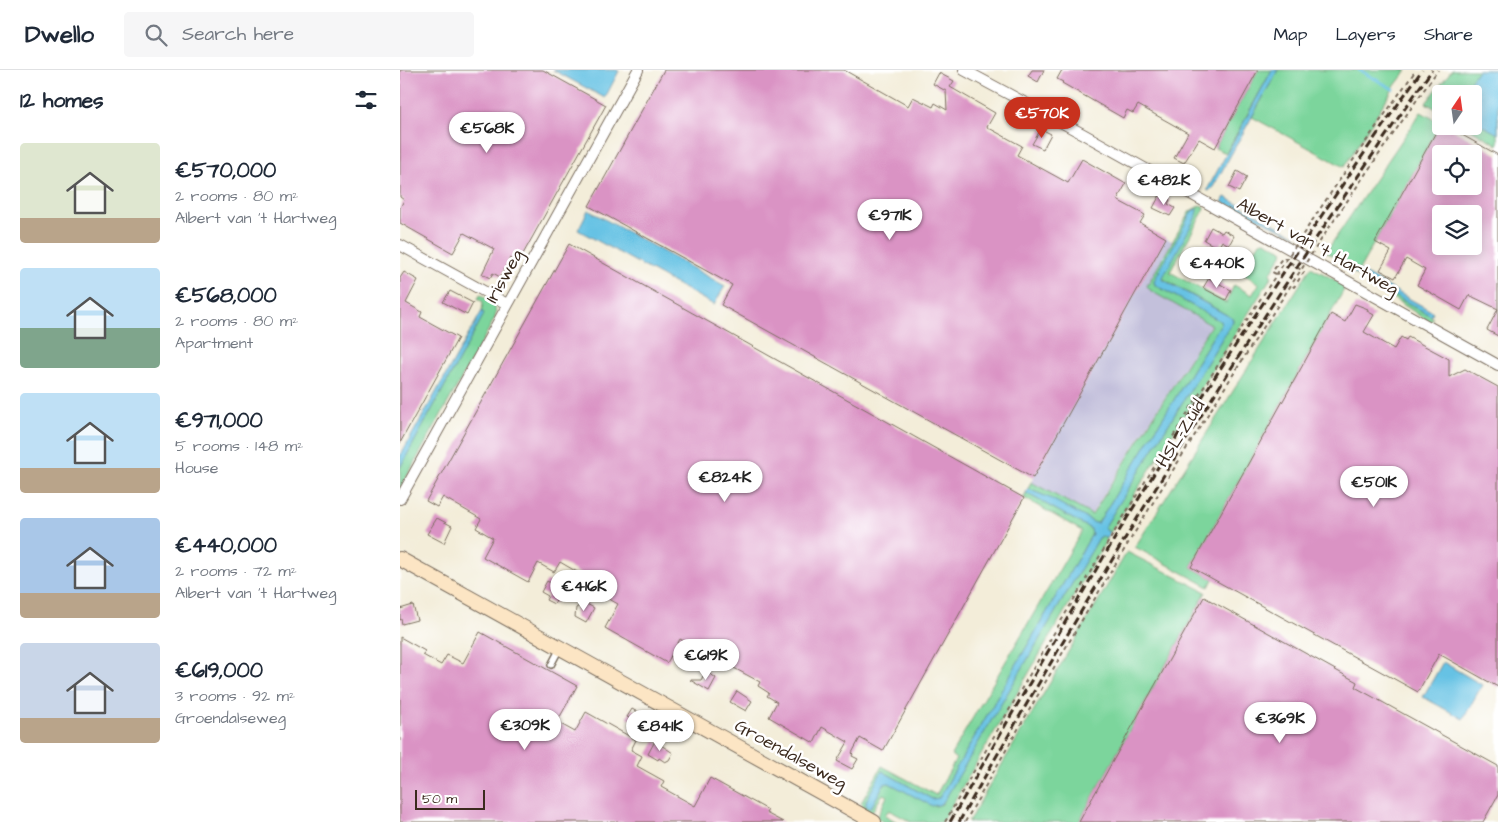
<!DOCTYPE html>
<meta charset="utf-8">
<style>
:root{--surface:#fff;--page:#f6f6f7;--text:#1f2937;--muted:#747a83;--line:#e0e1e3;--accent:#c8321e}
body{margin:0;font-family:"Architects Daughter",sans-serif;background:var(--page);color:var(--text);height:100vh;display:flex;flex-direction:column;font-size:19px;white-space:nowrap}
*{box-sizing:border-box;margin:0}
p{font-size:16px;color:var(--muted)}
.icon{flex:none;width:28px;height:28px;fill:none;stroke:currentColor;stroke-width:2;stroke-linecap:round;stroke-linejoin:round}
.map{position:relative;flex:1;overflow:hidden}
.drawer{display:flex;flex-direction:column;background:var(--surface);width:400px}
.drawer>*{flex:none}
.needle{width:32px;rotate:13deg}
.controls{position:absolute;left:1032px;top:15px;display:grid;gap:10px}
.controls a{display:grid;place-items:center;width:50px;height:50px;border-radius:5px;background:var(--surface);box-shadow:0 2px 12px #0003;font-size:25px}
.scale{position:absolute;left:15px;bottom:12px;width:70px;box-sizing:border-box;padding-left:5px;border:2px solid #3b2a1e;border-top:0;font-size:14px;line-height:18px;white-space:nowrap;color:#3b2a1e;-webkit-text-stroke:4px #fff;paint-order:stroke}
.price{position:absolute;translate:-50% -42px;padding:0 11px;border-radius:18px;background:#fff;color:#222;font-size:16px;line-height:32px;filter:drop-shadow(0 1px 2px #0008)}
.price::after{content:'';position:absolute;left:50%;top:30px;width:15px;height:11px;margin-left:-8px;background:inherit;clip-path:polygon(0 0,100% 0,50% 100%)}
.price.selected{background:var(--accent);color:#fff}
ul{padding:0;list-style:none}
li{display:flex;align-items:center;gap:15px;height:125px;padding:0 20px}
li span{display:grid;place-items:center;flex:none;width:140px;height:100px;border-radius:5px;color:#555}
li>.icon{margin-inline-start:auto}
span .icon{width:60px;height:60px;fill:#fffc;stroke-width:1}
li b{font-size:21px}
h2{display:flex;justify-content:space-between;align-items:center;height:60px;padding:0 20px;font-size:21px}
header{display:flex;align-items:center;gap:30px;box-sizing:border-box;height:70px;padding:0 25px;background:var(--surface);border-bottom:1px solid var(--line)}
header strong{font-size:24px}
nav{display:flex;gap:28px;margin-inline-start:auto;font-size:18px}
.search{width:350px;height:45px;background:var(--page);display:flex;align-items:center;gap:12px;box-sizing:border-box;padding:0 18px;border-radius:5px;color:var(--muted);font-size:19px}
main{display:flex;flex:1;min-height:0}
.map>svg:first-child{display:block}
.industrial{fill:#c3c0db}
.green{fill:#7bd59c;stroke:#5b805d}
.water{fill:#66c2e4;stroke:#507681}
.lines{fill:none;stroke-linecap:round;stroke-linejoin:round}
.stream{stroke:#66c2e4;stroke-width:3}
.building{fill:#da93c4;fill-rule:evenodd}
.lane-casing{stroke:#7b6e5f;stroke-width:8}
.street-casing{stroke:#7b6e5f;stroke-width:12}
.secondary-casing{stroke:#7b6e5f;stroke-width:16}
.path{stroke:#7b6e5f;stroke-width:2;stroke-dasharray:4 4;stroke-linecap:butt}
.lane{stroke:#fff;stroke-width:5}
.street{stroke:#fff;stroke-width:10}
.secondary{stroke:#fce5c4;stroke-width:14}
.rail{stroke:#3b2a1e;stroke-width:3;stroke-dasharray:8 4;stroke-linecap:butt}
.path-bridge{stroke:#7b6e5f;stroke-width:2;stroke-dasharray:4 4;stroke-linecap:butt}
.labels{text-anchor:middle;stroke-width:5;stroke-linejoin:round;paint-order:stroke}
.street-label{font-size:18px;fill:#3b2a1e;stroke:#fff}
</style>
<header>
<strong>Dwello</strong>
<div class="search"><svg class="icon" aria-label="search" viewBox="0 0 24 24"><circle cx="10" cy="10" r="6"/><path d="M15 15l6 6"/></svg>Search here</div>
<nav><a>Map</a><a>Layers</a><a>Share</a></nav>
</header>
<main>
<section class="drawer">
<h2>12 homes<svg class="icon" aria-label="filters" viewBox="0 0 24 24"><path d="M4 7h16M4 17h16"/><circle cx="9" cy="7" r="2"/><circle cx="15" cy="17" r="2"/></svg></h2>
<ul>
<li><span style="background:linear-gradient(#dfe7d0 75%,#b9a48a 0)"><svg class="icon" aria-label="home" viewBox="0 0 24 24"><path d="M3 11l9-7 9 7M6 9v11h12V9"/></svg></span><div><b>€570,000</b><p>2 rooms · 80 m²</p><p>Albert van 't Hartweg</p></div></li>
<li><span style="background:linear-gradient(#bfe0f5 60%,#7fa58c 0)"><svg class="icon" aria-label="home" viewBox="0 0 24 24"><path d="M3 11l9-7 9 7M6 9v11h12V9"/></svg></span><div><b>€568,000</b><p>2 rooms · 80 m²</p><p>Apartment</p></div></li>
<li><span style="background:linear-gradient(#bfe0f5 75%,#b9a48a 0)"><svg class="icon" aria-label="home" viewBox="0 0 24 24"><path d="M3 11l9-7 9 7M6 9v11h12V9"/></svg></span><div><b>€971,000</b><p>5 rooms · 148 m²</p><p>House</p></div></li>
<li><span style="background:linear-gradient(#a9c7e8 75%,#b9a48a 0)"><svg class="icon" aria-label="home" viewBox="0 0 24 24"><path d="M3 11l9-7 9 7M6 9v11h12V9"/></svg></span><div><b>€440,000</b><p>2 rooms · 72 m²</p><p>Albert van 't Hartweg</p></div></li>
<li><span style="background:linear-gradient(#c9d6e8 75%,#b9a48a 0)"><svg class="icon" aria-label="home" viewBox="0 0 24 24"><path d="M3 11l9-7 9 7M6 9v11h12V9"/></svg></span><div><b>€619,000</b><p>3 rooms · 92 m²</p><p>Groendalseweg</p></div></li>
</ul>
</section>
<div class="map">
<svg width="1098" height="752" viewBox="0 0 1098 752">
<rect width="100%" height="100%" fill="#fff"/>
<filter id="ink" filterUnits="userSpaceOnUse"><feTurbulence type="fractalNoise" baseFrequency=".02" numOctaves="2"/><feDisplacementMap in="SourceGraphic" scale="10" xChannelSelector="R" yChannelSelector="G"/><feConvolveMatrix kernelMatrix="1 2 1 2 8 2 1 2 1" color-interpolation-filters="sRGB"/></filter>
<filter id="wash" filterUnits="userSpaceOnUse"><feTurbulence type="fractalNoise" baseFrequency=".0096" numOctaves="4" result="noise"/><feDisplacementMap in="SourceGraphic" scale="20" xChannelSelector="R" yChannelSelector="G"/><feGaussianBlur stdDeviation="1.12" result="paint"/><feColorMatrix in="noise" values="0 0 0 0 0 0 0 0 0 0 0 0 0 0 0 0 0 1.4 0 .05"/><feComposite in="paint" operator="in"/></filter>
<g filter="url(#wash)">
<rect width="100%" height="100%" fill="#f3edd9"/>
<polygon class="industrial" points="766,168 772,171 747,216 751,221 811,254 691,445 631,412"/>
<g class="green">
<polygon points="858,0 872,0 826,83 815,78"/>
<polygon points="878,0 1007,0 994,17 944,97 852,47"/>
<polygon points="1052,0 1098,0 1098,75 1066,56 1074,56 1074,24 1041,24 1041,42 1026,33"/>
<polygon points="1021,42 1041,53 959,200 926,182"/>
<polygon points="801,135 804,137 803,142 770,202 826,233 834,215 852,225 859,214 844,204 842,201 860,172 865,171 884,181 870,204 872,206 710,463 704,458 833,251 832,248 762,208 754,211 755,215 822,252 698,453 695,453 650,429 628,419 631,412 692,445 811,255 751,221 747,216 790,141"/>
<polygon points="911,197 946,216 791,497 813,509 809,517 735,477"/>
<polygon points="951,201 1031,246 1033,249 1030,252"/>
<path d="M80,224C91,230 98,235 95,248L0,419V398L84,244L82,241L83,232L78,229Z"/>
<polygon points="626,423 691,459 692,464 539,728 532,729 482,701 470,736 472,736 484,714 489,713 535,736 542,734 699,468 702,466 707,469 542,752 511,752 489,740 485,745 497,752 483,752 477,748 487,726 483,724 470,745 462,737 463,735 461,733 482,696 536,725 556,689 551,685 682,461 624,428"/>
<polygon points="727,482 806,522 679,752 568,752"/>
</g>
<g class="water">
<polygon points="153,0 216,0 219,1 205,28"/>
<polygon points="872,0 878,0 813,117 809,121 807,120"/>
<polygon points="1078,0 1098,0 1098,64 1074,51 1074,24 1061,24"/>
<polygon points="825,127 898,167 822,132"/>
<polygon points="796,139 798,140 797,145 762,209 832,248 833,251 704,458 710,463 707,469 702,466 699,468 544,731 539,735 532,736 489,713 484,714 472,736 469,738 466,736 466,731 482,701 532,729 539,728 692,464 691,459 626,423 628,419 650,428 695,453 698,453 822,252 755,215 754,211 792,141"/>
<polygon points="188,140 325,216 314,235 178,160"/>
<polygon points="953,197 1033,242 1031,246 951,201"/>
<polygon points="82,241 84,244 83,246 0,398 0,386"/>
<polygon points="1043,592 1082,615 1063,649 1023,627"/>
</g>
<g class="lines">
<polyline class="stream" points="959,0 993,19"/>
</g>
<g id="blocks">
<g class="building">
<polygon points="0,0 143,0 206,35 118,193 110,188 100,207 93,203 90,208 82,204 94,179 64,163 53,183 0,153 0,138 4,130 0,127"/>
<polygon points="264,0 444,0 508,36 513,27 533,37 535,33 547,40 546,21 533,14 539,3 554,11 550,17 595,43 587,57 622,76 617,85 668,113 682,89 726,114 717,130 745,145 740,153 766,168 633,408 321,235 332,215 189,136"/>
<polygon points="632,0 644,0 638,12 628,6"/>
<polygon points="662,0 858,0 815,78 799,69 784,93 774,88 788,63 738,35 733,43 727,40 723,48 662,13 663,12 657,9"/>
<path d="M1041,53V56H1046L1098,85V266L1087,260L1098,239L1069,225L1061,240L1017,215L1025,200L1006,189L995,208L980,200L991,181L975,172ZM1041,84H1074V116H1041ZM1041,144H1074V176H1041Z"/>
<polygon points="641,59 651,64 643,79 632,74"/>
<polygon points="837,101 847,107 839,122 829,117"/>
<polygon points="760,125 770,130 768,134 775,138 770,146 753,138"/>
<polygon points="811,157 822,163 824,160 834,166 829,175 822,171 818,178 804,170"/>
<polygon points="169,174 624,428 483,681 460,668 452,683 453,684 452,686 458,689 452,699 437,691 448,672 422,657 414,673 369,647 377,632 367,626 369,623 358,616 360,612 280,569 267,593 205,558 218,534 186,516 184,520 178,516 184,506 160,492 154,502 138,493 128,512 83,487 93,468 76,458 81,449 43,427 37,437 26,431"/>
<polygon points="4,202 18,210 6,233 22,242 20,247 58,268 0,373 0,208"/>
<polygon points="809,208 831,220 826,230 803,218"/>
<polygon points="50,221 73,233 67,245 43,232"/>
<polygon points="955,234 968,239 967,241 974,245 964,262 994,279 1001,267 1006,270 1008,267 1049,289 1049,307 1065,299 1098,317 1098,617 1039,584 1018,622 791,497 931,244 945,252"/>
<polygon points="37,448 52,456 44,473 27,464"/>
<polygon points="147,511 163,520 154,534 146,530 148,526 141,522"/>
<polygon points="804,527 957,612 955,617 1098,696 1098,725 1083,752 679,752"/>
<polygon points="183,532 194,538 186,553 175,547 176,538 181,535"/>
<polygon points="13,535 17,550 2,554 1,549 0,550 0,539"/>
<polygon points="80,562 177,616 157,652 175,662 186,642 236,670 231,680 242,686 237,696 264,711 261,717 295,736 310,708 368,740 366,743 383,752 0,752 0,567 25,581 23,585 41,595 47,585 63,593"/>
<polygon points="306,601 316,608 309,621 290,610 301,610"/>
<polygon points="337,621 352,631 346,641 330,632"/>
<polygon points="232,639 243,645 238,653 227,647"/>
<polygon points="255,671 273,683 269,690 265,692 259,688 258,690 248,684"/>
</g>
</g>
</g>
<g filter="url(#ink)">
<use href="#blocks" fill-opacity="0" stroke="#7b6e5f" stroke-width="1"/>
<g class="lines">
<g class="lane-casing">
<polyline id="lane" points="151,595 159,580"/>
</g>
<g class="street-casing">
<g id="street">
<polyline points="564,0 683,64 1098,295"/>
<polyline points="0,175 107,234"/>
<polyline points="0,429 238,0"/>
</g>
</g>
<g class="secondary-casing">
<polyline id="secondary" points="0,489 474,752"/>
</g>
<g class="path">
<polyline points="884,188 904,202 894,217 890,214"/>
<polyline points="876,204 872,202 883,187"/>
</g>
<use href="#lane" class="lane"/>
<use href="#street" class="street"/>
<use href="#secondary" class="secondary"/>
<g class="rail">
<path d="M550,752C627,617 704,483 786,352C862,233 941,115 1022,0"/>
<path d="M559,752C705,494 860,242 1032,0"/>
</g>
<g class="path-bridge">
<path d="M545,752C691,494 844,242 1016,0"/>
<path d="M565,752C711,494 866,242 1038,0"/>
</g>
</g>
</g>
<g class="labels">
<g class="street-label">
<text transform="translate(918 176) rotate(29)" y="6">Albert van 't Hartweg</text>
<text transform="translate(104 206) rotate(-61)" y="6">Irisweg</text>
<text transform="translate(780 363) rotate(-58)" y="6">HSL-Zuid</text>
<text transform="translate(391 684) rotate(29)" y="6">Groendalseweg</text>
</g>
</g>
</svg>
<div class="controls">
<a><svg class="needle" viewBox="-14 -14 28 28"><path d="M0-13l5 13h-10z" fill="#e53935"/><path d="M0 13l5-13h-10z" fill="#747a83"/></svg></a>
<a><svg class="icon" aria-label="locate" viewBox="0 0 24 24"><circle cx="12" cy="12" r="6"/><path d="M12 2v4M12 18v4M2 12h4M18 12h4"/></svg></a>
<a><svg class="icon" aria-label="layers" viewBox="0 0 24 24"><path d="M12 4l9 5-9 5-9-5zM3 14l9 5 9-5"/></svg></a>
</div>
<div class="scale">50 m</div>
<b class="price selected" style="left:642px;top:69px">€570K</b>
<b class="price" style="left:87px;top:84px">€568K</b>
<b class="price" style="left:764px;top:136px">€482K</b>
<b class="price" style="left:490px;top:171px">€971K</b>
<b class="price" style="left:817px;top:219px">€440K</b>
<b class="price" style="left:325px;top:433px">€824K</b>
<b class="price" style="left:974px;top:438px">€501K</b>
<b class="price" style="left:184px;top:542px">€416K</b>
<b class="price" style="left:306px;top:611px">€619K</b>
<b class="price" style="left:880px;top:674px">€369K</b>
<b class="price" style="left:125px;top:681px">€309K</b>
<b class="price" style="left:260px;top:682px">€841K</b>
</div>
</main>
